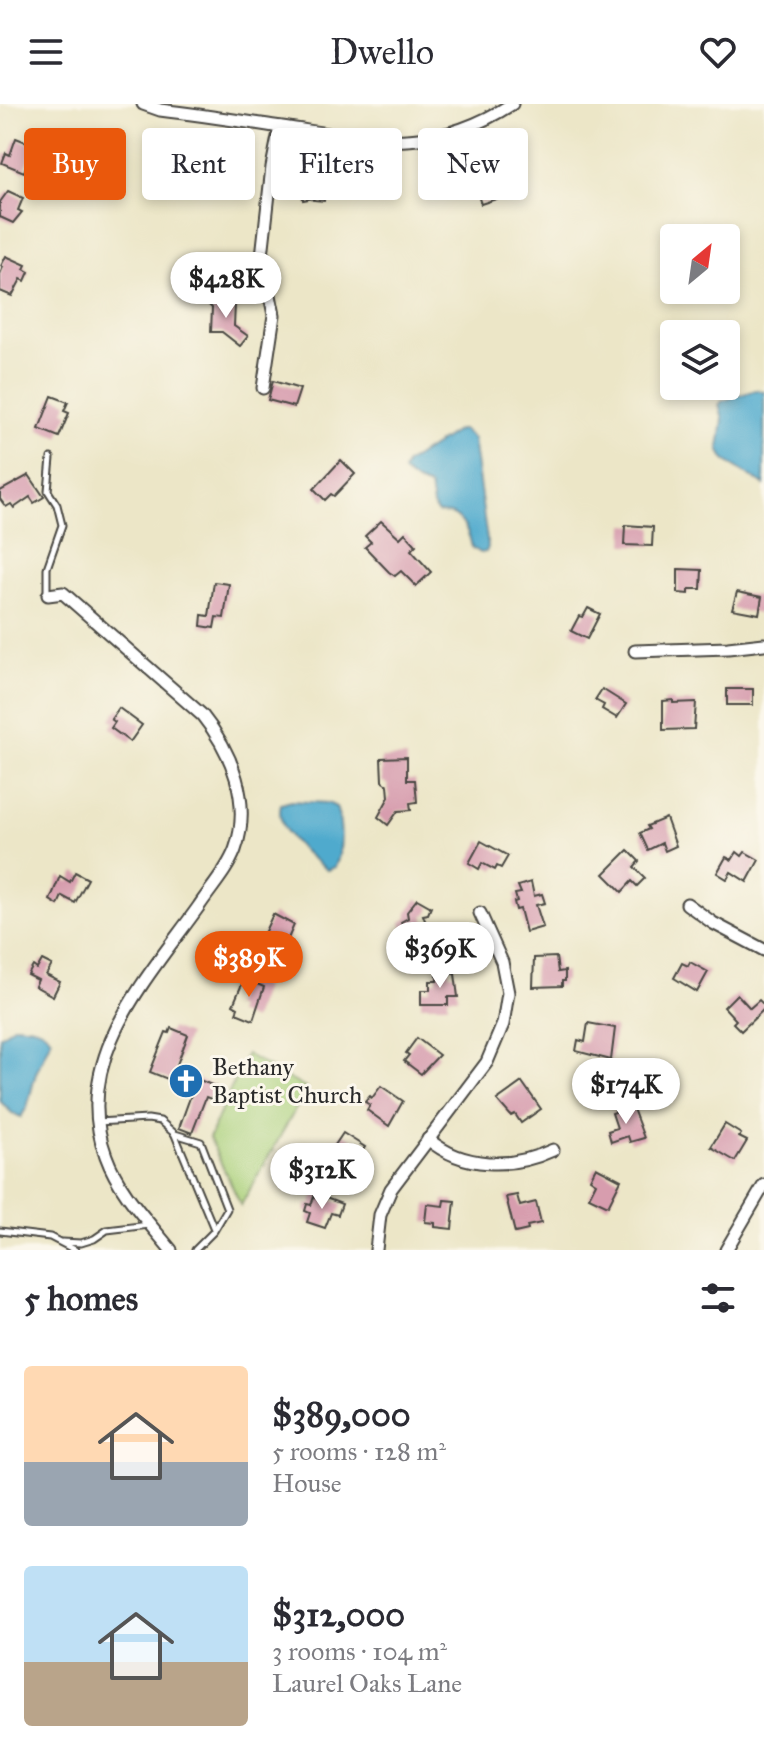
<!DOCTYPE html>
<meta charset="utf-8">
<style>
:root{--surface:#fff;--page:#f2f2f3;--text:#2b2b33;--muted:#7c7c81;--accent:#ea580c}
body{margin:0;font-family:"IM FELL Great Primer",serif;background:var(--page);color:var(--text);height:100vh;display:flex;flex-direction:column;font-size:30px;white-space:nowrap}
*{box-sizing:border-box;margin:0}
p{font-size:26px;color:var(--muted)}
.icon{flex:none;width:44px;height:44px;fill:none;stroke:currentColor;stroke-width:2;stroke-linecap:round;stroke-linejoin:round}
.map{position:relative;height:1146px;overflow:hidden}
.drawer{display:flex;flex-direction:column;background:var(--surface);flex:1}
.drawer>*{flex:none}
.top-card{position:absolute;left:24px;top:24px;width:716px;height:72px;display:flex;gap:16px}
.needle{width:52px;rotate:29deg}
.tools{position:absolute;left:660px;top:120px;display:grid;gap:16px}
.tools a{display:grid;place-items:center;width:80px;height:80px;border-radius:8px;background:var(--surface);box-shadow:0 4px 12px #0003;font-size:40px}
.price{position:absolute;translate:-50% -68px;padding:0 18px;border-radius:28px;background:#fff;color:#222;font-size:26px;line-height:52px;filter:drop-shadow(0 2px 4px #0008)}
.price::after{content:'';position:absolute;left:50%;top:48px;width:24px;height:18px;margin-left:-12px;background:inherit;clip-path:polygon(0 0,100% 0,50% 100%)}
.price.on{background:var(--accent);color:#fff}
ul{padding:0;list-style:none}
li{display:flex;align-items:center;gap:24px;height:200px;padding:0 24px}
li span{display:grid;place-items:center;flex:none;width:224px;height:160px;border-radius:8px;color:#555}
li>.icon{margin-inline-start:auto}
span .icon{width:96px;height:96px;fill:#fffc;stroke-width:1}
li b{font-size:34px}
h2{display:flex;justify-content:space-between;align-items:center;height:96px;padding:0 24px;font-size:34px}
.pill{padding:0 28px;border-radius:8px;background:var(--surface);box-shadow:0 4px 12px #0003;font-size:28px;line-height:72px}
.pill.on{background:var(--accent);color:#fff}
header{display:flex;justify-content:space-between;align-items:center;height:104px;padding:0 24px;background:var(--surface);font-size:36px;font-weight:600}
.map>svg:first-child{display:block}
.green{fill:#aad07a;stroke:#6a7e52;stroke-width:2}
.water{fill:#4faacd;stroke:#3d6a7c;stroke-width:2}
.building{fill:#d79dae}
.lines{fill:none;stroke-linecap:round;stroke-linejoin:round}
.lane-casing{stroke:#484742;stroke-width:9}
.street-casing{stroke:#484742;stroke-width:15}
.lane{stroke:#fff;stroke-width:5}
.street{stroke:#fff;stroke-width:11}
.labels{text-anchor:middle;stroke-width:6;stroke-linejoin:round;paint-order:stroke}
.poi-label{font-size:24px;fill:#2b2b2b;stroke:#fbf7ec;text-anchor:start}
</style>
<header><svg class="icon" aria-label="menu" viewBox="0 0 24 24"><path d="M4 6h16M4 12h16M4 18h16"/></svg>Dwello<svg class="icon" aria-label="heart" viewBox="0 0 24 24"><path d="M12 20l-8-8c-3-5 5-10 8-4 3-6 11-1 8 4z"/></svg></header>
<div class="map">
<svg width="764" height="1146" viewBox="0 0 764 1146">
<rect width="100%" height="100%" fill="#fbf7ec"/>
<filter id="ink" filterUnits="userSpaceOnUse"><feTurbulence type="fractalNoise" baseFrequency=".0125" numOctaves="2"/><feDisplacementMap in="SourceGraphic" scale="16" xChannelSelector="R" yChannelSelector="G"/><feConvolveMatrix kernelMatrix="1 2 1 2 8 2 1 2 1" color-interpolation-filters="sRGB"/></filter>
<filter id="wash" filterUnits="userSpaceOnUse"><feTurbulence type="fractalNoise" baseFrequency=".006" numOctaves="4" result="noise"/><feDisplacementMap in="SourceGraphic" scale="32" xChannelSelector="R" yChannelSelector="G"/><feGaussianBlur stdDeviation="1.8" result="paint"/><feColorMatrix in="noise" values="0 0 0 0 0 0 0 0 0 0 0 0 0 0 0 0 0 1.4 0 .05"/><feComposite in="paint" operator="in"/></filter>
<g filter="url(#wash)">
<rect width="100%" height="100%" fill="#ece6c7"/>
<polygon class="green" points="246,950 307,985 241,1101 209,1034"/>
<g class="water">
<polygon points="756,286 764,288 764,381 725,356 722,351 719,344 723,316 719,301 722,297"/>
<path d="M458,326H463L473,335L488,443L486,448L481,449L472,444C470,432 464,414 450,410C446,409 441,410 437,408L433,402L430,383L417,378L403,368L406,360Z"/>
<path d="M291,697L328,699L336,703C342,720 343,746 335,763L327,766C308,752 274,726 281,700Z"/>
<path d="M15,921C29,922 42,922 51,935L36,969L27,1003L21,1013L12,1009L0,997V932Z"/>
</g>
<g id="blocks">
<g class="building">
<polygon points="16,34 34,41 24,68 2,59 6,49 10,51"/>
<polygon points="202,40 210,46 217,58 213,61 217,69 228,76 222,86 198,74 189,58 194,55 190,48"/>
<polygon points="315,65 341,66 340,88 325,87 324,97 313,96 314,94 303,96 301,81 314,79"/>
<polygon points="492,75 493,78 503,75 508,91 481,100 474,80"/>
<polygon points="8,87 23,94 18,106 22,108 13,119 0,113 0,98"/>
<polygon points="6,152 26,161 24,165 29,168 25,177 21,175 12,192 0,187 0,170 3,163 1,162"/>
<polygon points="214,193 235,200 234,222 248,232 240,242 222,228 211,228 212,204 209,201"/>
<polygon points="273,277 300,285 294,303 268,296"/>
<polygon points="52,292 68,298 64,307 69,309 59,333 39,325"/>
<polygon points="341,356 355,370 334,392 331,390 325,396 314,385"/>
<polygon points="29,371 44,393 34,399 30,393 14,404 11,400 6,403 0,395 0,387"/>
<polygon points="381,417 400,434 405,429 416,441 411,446 431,468 416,482 401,467 395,472 389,468 365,443 371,438 365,432"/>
<polygon points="625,421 653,423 652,442 624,441"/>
<polygon points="678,465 702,466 701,485 689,485 689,490 678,489"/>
<polygon points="214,478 229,480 224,514 216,513 214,524 201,522 202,511 209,512"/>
<polygon points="737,488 762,493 759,510 732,505"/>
<polygon points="588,504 600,510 587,535 571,527 579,512 583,513"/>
<polygon points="602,585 626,600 617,614 602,605 604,601 595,596"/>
<rect x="727" y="585" width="26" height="16"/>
<polygon points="673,596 673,599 696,598 694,625 663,626 663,597"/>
<polygon points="119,604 142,621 130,638 111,624 115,618 111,615"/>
<polygon points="407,653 407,676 415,676 417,698 410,699 411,706 398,707 388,721 378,713 389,693 388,681 382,677 381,654"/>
<polygon points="666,714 676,742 665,747 662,739 648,746 640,729 649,725 647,722"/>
<polygon points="481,737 508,752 501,764 497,762 495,766 482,759 479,765 469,759"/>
<polygon points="628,746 639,757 634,763 645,774 637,782 632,777 622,788 604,770"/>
<polygon points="737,748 742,752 745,748 759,756 747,778 731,768 727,775 717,769 726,753 732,756"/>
<polygon points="75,768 88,775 75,799 62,792 58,801 50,796 60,772 70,778"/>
<polygon points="531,778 534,792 542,790 545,799 536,801 543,823 526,828 520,805 516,806 514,798 517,797 515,790 521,789 518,782"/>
<polygon points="417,795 431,803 428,810 423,811 433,838 408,844 401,818 408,814 407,808"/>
<polygon points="273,810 294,821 284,844 279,842 276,846 260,838"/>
<polygon points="556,853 558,868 565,867 565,877 562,877 562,882 533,883 534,854"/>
<polygon points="42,856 52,861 46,871 60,878 53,892 35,882 38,876 28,871 33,862 37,865"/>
<polygon points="690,858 708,868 697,888 674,874 682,859 688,862"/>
<polygon points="437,866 449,866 449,870 455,870 458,893 448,893 448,901 421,901 421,886 430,886 430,877 437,877"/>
<polygon points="248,876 264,883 253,916 236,909 238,904 233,901 242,880 246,881"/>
<polygon points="737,890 750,904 759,896 764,901 764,905 741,927 733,919 736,916 724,903"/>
<polygon points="588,919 615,924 611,956 576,947 578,936 585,938"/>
<polygon points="171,924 188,931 175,966 224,986 219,998 206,993 192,1029 179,1024 192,988 177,982 178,979 150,968 166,928 169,929"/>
<polygon points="417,934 439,951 421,970 404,957 409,951 406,949"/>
<polygon points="522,978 541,1005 521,1019 515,1010 511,1012 497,996"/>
<polygon points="381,982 403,997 389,1022 367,1006 370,1001 365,998 370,992 372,994"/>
<polygon points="632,1002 644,1034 630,1038 628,1032 611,1038 608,1027 617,1024 612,1009"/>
<polygon points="725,1020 741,1030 739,1033 747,1037 735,1057 711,1043"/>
<polygon points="343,1029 365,1043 353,1061 358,1064 352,1073 325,1056"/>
<polygon points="596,1063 621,1076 608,1102 589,1093 596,1079 590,1075"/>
<polygon points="315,1090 342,1100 338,1111 331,1109 325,1124 307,1118 310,1109 305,1107 307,1100 311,1101"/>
<polygon points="517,1091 520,1102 536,1098 541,1119 527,1122 528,1126 515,1129 506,1093"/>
<polygon points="444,1096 455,1097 452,1125 435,1123 435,1119 425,1118 427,1100 443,1102"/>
</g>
</g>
</g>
<g filter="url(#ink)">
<use href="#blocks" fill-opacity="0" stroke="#484742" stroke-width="2"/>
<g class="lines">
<g class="lane-casing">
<g id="lane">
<polyline points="47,490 47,464 62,421 57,401 48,387 51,354"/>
<polyline points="97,1018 148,1015 160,1017 175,1030 201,1038 227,1105 214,1127 195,1146"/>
<polyline points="175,1031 214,1125"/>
<polyline points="0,1127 50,1133 75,1146"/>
<polyline points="62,1138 81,1139 94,1135 107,1126 149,1121"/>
</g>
</g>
<g class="street-casing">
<g id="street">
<path d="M143,0L160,6C201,11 241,17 282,23C370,36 430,53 512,0"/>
<polyline points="263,284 274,211 262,152 272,63 280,23"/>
<path d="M48,491L63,489L202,611C232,648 252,698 235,746C227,767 211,784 199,802C147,875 70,956 106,1052C119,1088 147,1116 171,1146"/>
<polyline points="635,547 728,544 764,540"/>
<polyline points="687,800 713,819 764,846"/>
<path d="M428,1035C463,1065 512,1065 553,1046"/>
<polyline points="376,1146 380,1111 391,1085 487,958 503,920 508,889 502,858 480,809"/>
<polyline points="726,1146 764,1081"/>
</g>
</g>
<use href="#lane" class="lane"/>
<use href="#street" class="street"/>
</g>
</g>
<defs>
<g id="church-disc" transform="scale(1.8)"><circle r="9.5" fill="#1f6fb2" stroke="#fbf7ec"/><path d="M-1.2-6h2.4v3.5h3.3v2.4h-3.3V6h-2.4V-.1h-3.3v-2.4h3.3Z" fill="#fff"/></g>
</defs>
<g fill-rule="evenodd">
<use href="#church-disc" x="186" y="977"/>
</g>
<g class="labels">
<g class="poi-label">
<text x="212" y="971">Bethany<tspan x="212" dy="28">Baptist Church</tspan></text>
</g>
</g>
</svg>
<div class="tools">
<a><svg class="needle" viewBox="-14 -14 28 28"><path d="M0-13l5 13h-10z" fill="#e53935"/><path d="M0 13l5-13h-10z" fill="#7c7c81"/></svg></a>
<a><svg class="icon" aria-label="layers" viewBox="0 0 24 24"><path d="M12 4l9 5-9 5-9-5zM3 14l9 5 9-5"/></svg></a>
</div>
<b class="price" style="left:226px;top:216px">$428K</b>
<b class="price" style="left:440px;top:886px">$369K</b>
<b class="price on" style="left:249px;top:895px">$389K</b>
<b class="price" style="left:626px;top:1022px">$174K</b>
<b class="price" style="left:322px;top:1107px">$312K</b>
<div class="top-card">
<a class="pill on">Buy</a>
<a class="pill">Rent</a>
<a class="pill">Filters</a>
<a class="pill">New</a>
</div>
</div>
<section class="drawer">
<h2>5 homes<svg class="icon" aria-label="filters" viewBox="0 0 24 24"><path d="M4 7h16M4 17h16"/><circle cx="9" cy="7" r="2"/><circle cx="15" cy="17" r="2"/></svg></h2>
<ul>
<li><span style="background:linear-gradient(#ffd9b3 60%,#9aa5b1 0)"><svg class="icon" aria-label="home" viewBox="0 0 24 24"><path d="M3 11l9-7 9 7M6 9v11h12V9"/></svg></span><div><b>$389,000</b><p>5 rooms · 128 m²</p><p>House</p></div></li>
<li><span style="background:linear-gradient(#bfe0f5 60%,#b9a48a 0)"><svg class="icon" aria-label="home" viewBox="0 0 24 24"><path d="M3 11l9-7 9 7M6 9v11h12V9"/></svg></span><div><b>$312,000</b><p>3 rooms · 104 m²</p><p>Laurel Oaks Lane</p></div></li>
</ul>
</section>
